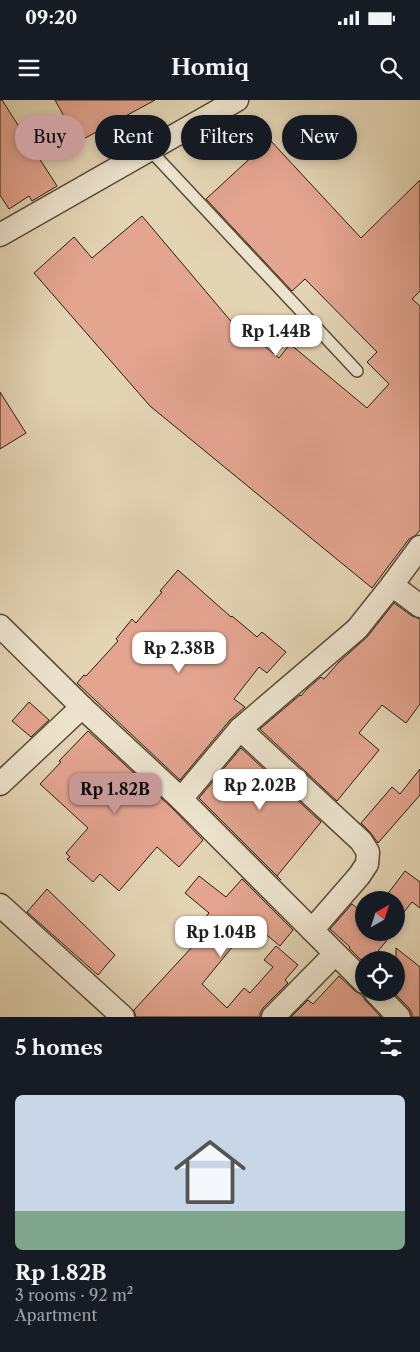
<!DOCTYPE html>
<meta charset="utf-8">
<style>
:root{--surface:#171b24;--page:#242831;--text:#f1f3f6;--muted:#9ea1a6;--line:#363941;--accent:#c59692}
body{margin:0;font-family:"Libre Caslon Text",serif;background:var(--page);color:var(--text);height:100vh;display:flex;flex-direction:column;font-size:19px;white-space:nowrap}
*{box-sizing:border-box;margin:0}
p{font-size:16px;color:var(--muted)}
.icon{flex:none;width:28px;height:28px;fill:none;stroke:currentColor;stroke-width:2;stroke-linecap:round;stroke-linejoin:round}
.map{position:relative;height:917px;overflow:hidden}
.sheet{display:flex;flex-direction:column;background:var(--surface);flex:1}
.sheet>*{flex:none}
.guide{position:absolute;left:15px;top:15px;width:390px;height:45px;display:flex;gap:10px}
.needle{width:32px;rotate:39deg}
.controls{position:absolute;left:355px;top:791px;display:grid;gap:10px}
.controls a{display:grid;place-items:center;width:50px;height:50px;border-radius:50%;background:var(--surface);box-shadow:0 2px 8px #0003;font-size:25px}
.price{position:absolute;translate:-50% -42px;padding:0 11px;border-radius:10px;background:#fff;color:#222;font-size:16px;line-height:32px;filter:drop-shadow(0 1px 2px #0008)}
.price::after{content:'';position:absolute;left:50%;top:30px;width:15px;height:11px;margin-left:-8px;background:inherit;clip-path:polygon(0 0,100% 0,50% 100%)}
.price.active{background:var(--accent);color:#111}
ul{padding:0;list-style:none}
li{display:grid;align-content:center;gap:10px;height:265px;padding:0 15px}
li+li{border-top:1px solid var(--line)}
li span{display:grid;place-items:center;height:155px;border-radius:8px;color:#555}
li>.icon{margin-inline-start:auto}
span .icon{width:90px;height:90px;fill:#fffc;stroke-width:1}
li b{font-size:21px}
h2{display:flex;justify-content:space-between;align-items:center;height:60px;padding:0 15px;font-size:21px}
.tag{padding:0 18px;border-radius:22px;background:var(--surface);box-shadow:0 2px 8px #0003;font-size:18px;line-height:45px}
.tag.active{background:var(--accent);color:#111}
.status{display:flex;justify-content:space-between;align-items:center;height:35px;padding:0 25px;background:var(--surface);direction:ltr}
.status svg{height:14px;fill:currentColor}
header{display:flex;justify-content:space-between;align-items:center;height:65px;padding:0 15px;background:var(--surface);font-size:22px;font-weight:800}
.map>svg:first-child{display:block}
.building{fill:#e3a490;stroke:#2a1e0c}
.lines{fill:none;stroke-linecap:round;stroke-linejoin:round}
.lane-casing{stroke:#584c36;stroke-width:14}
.street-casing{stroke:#584c36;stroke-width:25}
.lane{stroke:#ede3ce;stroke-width:11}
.street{stroke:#ede3ce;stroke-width:22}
</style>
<div class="status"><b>09:20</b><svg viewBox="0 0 49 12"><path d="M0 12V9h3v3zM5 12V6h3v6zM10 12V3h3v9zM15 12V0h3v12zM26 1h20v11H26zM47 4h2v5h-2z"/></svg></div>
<header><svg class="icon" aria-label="menu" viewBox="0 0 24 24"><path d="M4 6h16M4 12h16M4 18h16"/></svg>Homiq<svg class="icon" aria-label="search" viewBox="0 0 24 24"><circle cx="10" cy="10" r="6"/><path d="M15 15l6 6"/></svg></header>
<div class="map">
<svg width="420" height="917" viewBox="0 0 420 917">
<rect width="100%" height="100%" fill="#e3d4b4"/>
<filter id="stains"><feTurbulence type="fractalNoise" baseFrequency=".004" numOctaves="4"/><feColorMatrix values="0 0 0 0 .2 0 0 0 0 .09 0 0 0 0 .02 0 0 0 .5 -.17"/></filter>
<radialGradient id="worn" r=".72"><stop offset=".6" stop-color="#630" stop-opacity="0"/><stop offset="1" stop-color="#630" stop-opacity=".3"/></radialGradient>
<g class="building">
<polygon points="0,0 2,0 57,86 32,101 29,96 9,109 0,95"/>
<polygon points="55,0 155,0 78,42"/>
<polygon points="270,40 361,138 420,80 420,191 412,199 420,206 420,430 416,435 409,439 372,488 150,306 34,173 74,137 92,158 142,116 235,226 237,223 279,258 290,244 367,308 389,284 367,262 377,252 305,179 292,191 206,99"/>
<polygon points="0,292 26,333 0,349"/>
<polygon points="178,470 231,517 232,516 257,537 262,532 286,552 267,573 259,567 234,599 245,607 230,620 180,680 77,583 84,575 86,576 118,541 116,539 132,519 136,523 162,492 160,491"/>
<polygon points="394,503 412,516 420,519 420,604 406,623 382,605 359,633 379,650 337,701 260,629 300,595 301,596 307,589 321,577 324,579 339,562 367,537"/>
<polygon points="29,602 49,620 31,637 12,621"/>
<polygon points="88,631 172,708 203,740 179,767 157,747 119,791 100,774 93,782 67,759 70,757 66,753 88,728 40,684 61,662 59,661"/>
<polygon points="241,648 321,722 277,776 281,780 199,698"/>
<polygon points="420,669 420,695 378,743 370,732 361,723 392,687 400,694"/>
<polygon points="405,771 420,782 420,808 412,802 396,822 396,800 383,800"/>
<polygon points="199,776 226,797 242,779 293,830 280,846 252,823 202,884 227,908 244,888 250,893 273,867 264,860 276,846 298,865 285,880 288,883 263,908 260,913 260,917 136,917 134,910 192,847 185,841 209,813 185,793"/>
<polygon points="47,789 115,855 98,875 27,812"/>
<polygon points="352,804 364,814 364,832 388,832 391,835 371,860 364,860 364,863 349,848 350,847 330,829"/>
<polygon points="396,848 420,867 420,917 412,917 412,913 409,908 396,895"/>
<polygon points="339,876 355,891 362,895 366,901 381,917 291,917 308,900 313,904"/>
</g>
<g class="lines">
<g class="lane-casing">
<polyline id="lane" points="149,49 357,271"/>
</g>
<g class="street-casing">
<g id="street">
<polyline points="0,135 237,0"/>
<polyline points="392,485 420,447"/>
<polyline points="0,526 82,607 181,699 364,882"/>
<polyline points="240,629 361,741 368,752 367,764 359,776 312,830"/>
<polyline points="0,684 82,607"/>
<polyline points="181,699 240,629 357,529 392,485 420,506"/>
<polyline points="0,805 123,917"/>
<polyline points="375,892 399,917"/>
<polyline points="273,917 335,854"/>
</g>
</g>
<use href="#lane" class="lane"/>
<use href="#street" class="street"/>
</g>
<rect width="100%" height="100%" filter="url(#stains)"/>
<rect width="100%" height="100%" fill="url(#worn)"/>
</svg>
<div class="controls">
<a><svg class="needle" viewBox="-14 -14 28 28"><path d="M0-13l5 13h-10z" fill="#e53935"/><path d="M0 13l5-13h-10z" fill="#9ea1a6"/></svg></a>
<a><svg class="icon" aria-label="locate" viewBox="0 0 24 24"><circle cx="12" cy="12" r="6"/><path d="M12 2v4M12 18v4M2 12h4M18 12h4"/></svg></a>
</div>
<b class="price" style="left:276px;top:257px">Rp 1.44B</b>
<b class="price" style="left:179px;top:574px">Rp 2.38B</b>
<b class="price" style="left:260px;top:711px">Rp 2.02B</b>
<b class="price active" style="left:115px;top:715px">Rp 1.82B</b>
<b class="price" style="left:221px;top:858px">Rp 1.04B</b>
<div class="guide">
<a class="tag active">Buy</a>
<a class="tag">Rent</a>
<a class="tag">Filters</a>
<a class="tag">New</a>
</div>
</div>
<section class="sheet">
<h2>5 homes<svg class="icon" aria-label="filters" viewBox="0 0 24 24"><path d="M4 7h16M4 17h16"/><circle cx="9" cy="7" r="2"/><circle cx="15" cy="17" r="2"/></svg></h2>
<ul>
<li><span style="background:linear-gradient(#c9d6e8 75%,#7fa58c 0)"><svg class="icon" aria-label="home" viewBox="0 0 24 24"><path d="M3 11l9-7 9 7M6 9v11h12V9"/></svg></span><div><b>Rp 1.82B</b><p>3 rooms · 92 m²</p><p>Apartment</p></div></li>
</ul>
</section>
